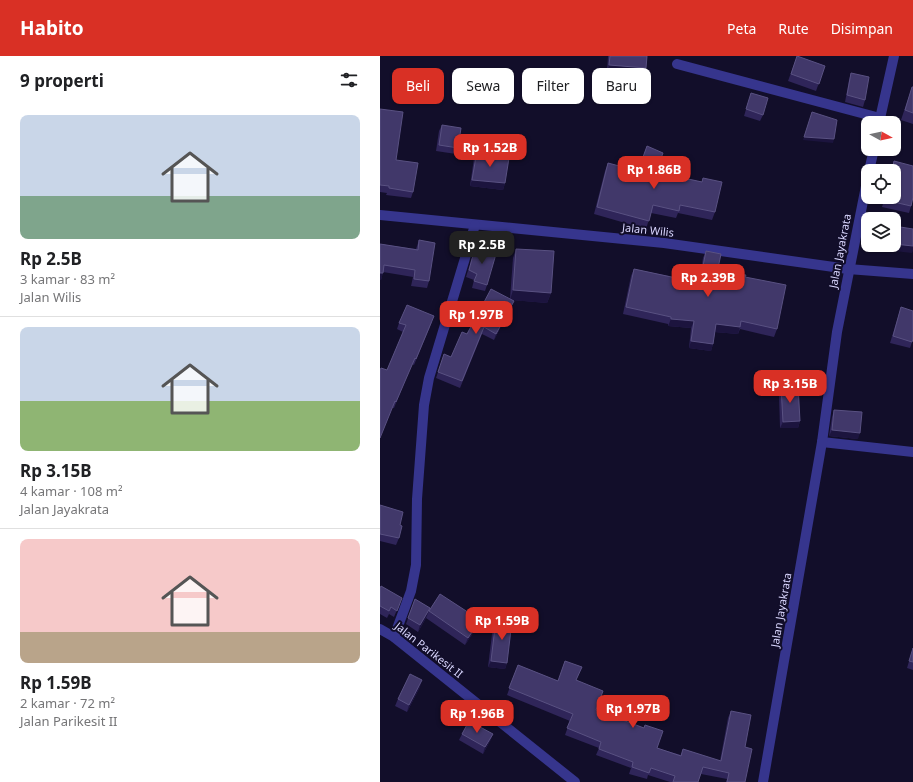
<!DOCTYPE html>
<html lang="id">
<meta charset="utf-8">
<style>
:root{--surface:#fff;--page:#f2f2f2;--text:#202124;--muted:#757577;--line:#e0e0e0;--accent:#d93025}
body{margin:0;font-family:"Noto Sans",sans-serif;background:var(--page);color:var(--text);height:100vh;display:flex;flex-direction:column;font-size:15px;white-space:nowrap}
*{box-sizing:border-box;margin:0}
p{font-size:13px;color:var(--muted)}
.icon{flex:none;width:22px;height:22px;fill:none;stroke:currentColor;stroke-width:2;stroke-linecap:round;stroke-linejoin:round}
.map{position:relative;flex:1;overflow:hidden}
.panel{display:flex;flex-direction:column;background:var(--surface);width:380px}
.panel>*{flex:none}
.guide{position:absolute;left:12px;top:12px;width:380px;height:36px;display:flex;gap:8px}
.needle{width:26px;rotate:98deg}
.fabs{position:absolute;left:481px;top:60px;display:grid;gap:8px}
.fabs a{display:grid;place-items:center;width:40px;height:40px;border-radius:8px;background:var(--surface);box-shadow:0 1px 3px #0004;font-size:20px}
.price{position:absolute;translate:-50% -34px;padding:0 9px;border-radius:8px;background:var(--accent);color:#fff;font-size:13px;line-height:26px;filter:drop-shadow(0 1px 2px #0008)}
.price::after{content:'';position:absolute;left:50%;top:24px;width:12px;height:9px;margin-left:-6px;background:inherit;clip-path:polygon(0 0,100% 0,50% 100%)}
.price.current{background:#222;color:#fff}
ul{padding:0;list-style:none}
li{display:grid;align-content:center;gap:8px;height:212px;padding:0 20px}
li+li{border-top:1px solid var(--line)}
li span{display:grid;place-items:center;height:124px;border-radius:8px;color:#555}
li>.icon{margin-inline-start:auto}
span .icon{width:72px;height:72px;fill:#fffc;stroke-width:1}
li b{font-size:17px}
h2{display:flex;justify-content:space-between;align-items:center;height:48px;padding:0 20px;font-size:17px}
.tag{padding:0 14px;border-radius:8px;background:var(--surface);box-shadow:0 1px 3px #0004;font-size:14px;line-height:36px}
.tag.current{background:var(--accent);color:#fff}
header{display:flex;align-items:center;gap:24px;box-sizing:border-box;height:56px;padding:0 20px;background:var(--accent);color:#fff}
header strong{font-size:19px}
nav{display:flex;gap:22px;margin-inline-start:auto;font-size:14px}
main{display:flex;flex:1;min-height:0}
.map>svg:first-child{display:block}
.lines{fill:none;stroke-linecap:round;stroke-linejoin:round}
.minor{stroke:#36358d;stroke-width:10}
.wall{fill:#2f2559}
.shaded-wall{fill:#1c143e}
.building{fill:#41386a;stroke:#595182}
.labels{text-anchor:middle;stroke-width:4;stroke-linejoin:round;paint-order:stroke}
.street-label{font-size:11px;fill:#dad7ff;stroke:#120e2a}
</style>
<header>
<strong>Habito</strong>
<nav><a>Peta</a><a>Rute</a><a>Disimpan</a></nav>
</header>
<main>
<section class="panel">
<h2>9 properti<svg class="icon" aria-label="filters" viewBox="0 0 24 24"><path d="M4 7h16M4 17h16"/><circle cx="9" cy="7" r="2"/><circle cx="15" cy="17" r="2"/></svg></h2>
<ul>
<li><span style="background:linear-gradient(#c9d6e8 65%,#7fa58c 0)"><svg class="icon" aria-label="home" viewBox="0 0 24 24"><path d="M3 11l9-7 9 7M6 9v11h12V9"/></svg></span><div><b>Rp 2.5B</b><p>3 kamar · 83 m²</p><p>Jalan Wilis</p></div></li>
<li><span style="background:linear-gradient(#c9d6e8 60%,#8fb573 0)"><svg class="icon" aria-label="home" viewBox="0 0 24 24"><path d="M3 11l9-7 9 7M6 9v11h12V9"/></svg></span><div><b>Rp 3.15B</b><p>4 kamar · 108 m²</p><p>Jalan Jayakrata</p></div></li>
<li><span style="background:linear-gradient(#f6c9c9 75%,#b9a48a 0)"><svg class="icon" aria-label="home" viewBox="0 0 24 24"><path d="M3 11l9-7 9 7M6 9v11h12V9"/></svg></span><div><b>Rp 1.59B</b><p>2 kamar · 72 m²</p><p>Jalan Parikesit II</p></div></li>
</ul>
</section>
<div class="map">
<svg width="533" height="726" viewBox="0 0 533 726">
<rect width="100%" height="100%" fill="#120e2a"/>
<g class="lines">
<g class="minor">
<polyline points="297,8 500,62"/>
<polyline points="499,67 514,0"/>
<polyline points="489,115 494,93"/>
<polyline points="0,159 284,187 468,213 533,218"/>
<polyline points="442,386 533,396"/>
<polyline points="0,573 14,581 195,726"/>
<polyline points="14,581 31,535 36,509 37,443 44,349 49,322 95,169"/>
<polyline points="383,726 442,386 457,276 488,120"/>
</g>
</g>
<g class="wall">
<polygon points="228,0 267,0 263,19 227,16"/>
<polygon points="417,0 445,10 436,35 408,25"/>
<polygon points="471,17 485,44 483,51 465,46 469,24"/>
<polygon points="532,31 533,31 533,68 521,64"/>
<polygon points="371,37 383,59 380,65 364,60"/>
<polygon points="0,54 16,104 33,136 31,142 6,139 7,137 0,136"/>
<polygon points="62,69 78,92 76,98 56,95 59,75"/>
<polygon points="97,95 125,127 123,134 90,130 94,102"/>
<polygon points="514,105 531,150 529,157 502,151 505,141 514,141 514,115 511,115"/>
<polygon points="228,107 258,115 276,116 322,126 323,122 335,156 332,164 298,157 296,162 271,157 266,173 214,158 225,115"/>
<polygon points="39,184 49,225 47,232 31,230 33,221 3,216 1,224 0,224 0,188 36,193"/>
<polygon points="95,192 107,229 105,235 92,232 94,224 86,221"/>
<polygon points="136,193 171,237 167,247 133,244 134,245 131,251 114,284 102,278 80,332 56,322 64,298 71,301 87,278 130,243 133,202"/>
<polygon points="326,195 337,217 365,221 397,273 394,281 360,273 358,278 335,276 333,288 331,295 309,292 311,272 288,270 288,268 243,258 251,220 254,213 294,221 298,211 321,214 323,202"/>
<polygon points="521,251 533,283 530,292 510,287"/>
<polygon points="52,266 34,309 32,308 14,352 13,352 7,314 23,276 17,273 19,267"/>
<polygon points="401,330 420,365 418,372 400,372 399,337"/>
<polygon points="454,354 478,383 449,380 452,361"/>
<polygon points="0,449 20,469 19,482 16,489 0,485"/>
<polygon points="0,532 22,542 14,561 9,558 7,562 0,558"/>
<polygon points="35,543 50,552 100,564 97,571 85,589 46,562 38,576 26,568"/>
<polygon points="116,563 127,607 125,613 108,611 113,570"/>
<polygon points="533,592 533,614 527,612"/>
<polygon points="138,609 178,625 197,624 216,654 277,692 301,699 303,693 340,705 348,662 351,655 365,691 365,726 346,726 347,723 321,718 318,726 290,726 268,719 267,723 249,718 251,712 216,699 219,692 185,679 190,665 127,639"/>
<polygon points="40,631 27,656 15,650 18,643"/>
<polygon points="82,678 113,678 110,685 103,698 79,684"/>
</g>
<g class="shaded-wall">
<polygon points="229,9 266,12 263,19 227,16"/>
<polygon points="424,81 454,83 453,87 423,84"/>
<polygon points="92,124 125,127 123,134 90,130"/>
<polygon points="514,188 533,190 533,195 532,197 497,193 499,189 514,189"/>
<polygon points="0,217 3,217 1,224 0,224"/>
<polygon points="133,234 171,237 167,247 130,244"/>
<polygon points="134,245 131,251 114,284 116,278"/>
<polygon points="291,263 314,265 311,272 288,270"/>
<polygon points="336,268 360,271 358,278 334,276"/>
<polygon points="311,285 333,288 331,295 309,292"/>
<polygon points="420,365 418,372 400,372 403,366"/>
<polygon points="452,374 480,377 478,383 449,380"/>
<polygon points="50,552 46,562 38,576 40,569"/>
<polygon points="100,564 97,571 85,589 88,582"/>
<polygon points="111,605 127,607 125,613 108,611"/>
<polygon points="42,624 40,631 27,656 29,649"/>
<polygon points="113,678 110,685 103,698 105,691"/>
</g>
<g class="building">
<polygon points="230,0 267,0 266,12 229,9"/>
<polygon points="417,0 445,10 439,28 411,18"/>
<polygon points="471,17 489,21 485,44 467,39"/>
<polygon points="532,31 533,31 533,57 525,54"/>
<polygon points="371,37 388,42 383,59 366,53"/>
<polygon points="0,53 23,56 16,104 38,107 33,136 9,132 9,130 0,129"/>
<polygon points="432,56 457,64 454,83 424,81"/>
<polygon points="62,69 81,72 78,92 59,89"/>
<polygon points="267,90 283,97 276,116 322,126 323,122 342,126 335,156 300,149 299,155 273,149 269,165 217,151 228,107 258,115"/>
<polygon points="97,95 110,97 110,99 129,102 125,127 92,124"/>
<polygon points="514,105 533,110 533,141 531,150 505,144 506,141 514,141 514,115 512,115"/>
<polygon points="514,170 533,173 533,190 514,188"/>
<polygon points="39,184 55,187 49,225 34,223 35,214 4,209 3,217 0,217 0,188 38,194"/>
<polygon points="95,192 116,198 107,229 94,225 97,218 89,214"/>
<polygon points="136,193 174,195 171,237 133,234"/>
<polygon points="326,195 341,198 337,217 366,219 365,221 406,229 397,273 361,265 360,271 336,268 333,288 311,285 314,265 291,263 291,261 246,251 254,213 296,222 298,211 322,215"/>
<polygon points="111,233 134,245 116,278 104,271 82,325 58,316 64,298 71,301 82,276 87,278"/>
<polygon points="27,249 54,260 36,303 35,302 16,346 15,345 0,382 0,314 1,312 7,314 26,269 19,267"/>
<polygon points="521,251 533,255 533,283 532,286 513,280"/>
<polygon points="418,329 420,365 403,366 401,330"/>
<polygon points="454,354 482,356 480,377 452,374"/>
<polygon points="0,449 23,456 20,469 22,470 19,482 0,478"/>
<polygon points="1,530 22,542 17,555 11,551 9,555 0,550 0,532"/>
<polygon points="60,538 100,564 88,582 49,555"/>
<polygon points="35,543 50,552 40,569 28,562"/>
<polygon points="116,563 132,565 127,607 111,605"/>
<polygon points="533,592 533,606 529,605"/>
<polygon points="185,605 202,611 196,624 223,635 216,654 264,672 265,669 283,675 277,692 301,700 303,693 341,705 351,655 371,659 365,691 372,693 365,726 347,726 349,717 323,711 318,726 293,726 295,720 271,712 269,717 252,711 253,706 219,693 221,686 187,672 193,658 129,632 138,609 178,625"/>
<polygon points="30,618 42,624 29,649 18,643"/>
<polygon points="89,665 113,678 105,691 82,678"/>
</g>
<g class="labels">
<g class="street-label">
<text transform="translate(268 174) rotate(6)" y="4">Jalan Wilis</text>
<text transform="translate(460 195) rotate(-79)" y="4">Jalan Jayakrata</text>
<text transform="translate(401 554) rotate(-80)" y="4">Jalan Jayakrata</text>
<text transform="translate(49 594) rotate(38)" y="4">Jalan Parikesit II</text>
</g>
</g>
</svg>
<div class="fabs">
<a><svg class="needle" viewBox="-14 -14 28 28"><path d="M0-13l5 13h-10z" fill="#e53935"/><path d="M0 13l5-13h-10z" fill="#757577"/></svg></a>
<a><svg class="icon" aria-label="locate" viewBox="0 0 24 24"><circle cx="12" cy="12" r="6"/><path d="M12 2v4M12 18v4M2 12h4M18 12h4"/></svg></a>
<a><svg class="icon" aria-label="layers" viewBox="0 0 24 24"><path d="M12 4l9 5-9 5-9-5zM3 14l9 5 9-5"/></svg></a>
</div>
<b class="price" style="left:110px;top:112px">Rp 1.52B</b>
<b class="price" style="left:274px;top:134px">Rp 1.86B</b>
<b class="price current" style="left:102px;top:209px">Rp 2.5B</b>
<b class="price" style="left:328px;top:242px">Rp 2.39B</b>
<b class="price" style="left:96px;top:279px">Rp 1.97B</b>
<b class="price" style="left:410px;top:348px">Rp 3.15B</b>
<b class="price" style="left:122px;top:585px">Rp 1.59B</b>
<b class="price" style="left:253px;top:673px">Rp 1.97B</b>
<b class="price" style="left:97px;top:678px">Rp 1.96B</b>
<div class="guide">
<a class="tag current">Beli</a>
<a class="tag">Sewa</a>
<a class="tag">Filter</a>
<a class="tag">Baru</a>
</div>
</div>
</main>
